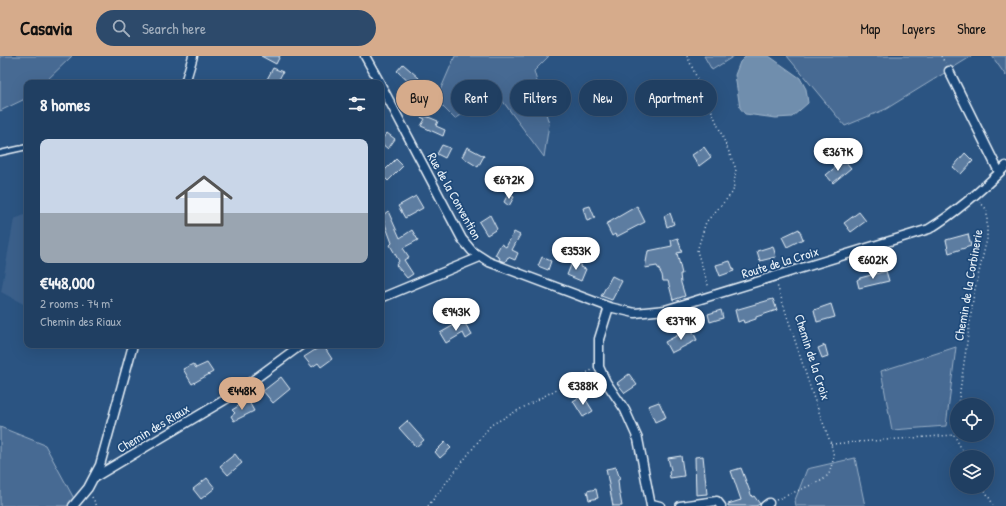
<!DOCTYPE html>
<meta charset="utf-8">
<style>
:root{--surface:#203f62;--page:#2d4a6b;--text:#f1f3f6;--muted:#a2afbe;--line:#3d5877;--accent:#d6ab8b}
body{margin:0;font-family:"Patrick Hand",sans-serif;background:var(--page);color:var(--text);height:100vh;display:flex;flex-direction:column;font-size:15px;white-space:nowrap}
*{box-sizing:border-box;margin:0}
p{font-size:13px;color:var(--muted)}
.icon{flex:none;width:22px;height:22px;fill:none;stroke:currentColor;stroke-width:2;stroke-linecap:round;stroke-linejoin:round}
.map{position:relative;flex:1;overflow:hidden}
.sheet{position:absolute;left:24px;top:24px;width:360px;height:268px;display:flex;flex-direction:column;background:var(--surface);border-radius:8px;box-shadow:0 4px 16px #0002,0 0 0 1px var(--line)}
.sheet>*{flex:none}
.hud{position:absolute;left:396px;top:24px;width:380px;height:36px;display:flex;gap:8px}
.tools{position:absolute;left:950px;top:342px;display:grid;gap:8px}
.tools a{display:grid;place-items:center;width:44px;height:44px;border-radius:50%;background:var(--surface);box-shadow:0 4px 16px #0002,0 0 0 1px var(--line);font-size:20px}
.price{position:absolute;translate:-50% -34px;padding:0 9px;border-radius:14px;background:#fff;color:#222;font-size:13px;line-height:26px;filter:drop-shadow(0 1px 2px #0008)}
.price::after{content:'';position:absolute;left:50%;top:24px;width:12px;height:9px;margin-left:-6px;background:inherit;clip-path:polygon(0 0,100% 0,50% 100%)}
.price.current{background:var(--accent);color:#111}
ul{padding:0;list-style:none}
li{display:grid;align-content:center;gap:8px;height:212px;padding:0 16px}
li+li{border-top:1px solid var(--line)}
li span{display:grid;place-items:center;height:124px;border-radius:8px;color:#555}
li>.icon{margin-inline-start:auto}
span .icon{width:72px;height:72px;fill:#fffc;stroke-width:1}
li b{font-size:17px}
h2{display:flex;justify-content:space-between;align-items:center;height:48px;padding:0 16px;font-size:17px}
.chip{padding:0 14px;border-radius:18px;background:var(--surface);box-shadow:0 4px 16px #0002,0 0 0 1px var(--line);font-size:14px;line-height:36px}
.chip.current{background:var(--accent);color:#111}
header{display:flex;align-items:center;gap:24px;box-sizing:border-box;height:56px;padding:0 20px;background:var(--accent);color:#111}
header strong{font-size:19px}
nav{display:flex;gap:22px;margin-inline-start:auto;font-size:14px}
.search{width:280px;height:36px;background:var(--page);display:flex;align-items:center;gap:10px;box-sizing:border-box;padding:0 14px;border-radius:22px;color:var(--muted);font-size:15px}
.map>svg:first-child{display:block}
.built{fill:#3a608b}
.green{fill:#476b93;stroke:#98aec6}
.water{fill:#708ead;stroke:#a0b6cb}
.building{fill:#5d7da1;stroke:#e8f1f8}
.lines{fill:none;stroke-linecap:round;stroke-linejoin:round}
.lane-casing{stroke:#e8f1f8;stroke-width:7}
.street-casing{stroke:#e8f1f8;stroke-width:11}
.path{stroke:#e8f1f8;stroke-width:1.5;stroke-dasharray:1 3;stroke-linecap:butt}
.lane{stroke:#1f4a7a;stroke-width:4}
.street{stroke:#1f4a7a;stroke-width:8}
.labels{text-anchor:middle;stroke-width:3.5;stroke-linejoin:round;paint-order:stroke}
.street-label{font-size:13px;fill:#e8f1f8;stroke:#1f4a7a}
</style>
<header>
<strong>Casavia</strong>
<div class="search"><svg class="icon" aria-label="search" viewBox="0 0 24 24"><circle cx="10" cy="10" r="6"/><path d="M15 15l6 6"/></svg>Search here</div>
<nav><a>Map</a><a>Layers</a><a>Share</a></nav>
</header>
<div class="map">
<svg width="1006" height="450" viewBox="0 0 1006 450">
<rect width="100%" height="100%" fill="#2b5482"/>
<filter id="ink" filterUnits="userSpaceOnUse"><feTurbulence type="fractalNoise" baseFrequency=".025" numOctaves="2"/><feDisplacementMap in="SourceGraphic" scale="8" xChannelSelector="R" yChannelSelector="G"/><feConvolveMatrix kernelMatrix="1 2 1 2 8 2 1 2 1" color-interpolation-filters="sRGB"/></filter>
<g filter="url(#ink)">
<polygon class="built" points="27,158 27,250 1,236 14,163"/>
<g class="green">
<polygon points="0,0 72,0 44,27 27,27 27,42 0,55"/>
<polygon points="455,0 549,0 534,15 549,68 544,101 496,36 455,63 436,44"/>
<polygon points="704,0 734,0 712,14"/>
<polygon points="787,0 972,0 886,53 845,70"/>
<polygon points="992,0 1006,0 1006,20"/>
<polygon points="956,291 946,370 892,374 881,315"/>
<polygon points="0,371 45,389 78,450 0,450"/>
<polygon points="855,402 865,450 796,450 795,444 807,413"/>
</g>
<polygon class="water" points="746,0 769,0 800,22 806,33 808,47 792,61 776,62 745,58 740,52 735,19 740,6"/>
<g class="building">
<polygon points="261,0 280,0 276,8"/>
<polygon points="403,8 419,22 413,30 397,15"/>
<polygon points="273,12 283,16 277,27 265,27"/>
<polygon points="421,50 429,54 426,60 438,65 436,70 445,74 443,80 421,70 425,63 416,59"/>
<polygon points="387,77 395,83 388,93 381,87 381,84"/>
<polygon points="442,89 450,92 445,102 437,98"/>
<polygon points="467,91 484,100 478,111 462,101"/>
<polygon points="704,91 711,101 699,110 692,99"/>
<polygon points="965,97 973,105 961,118 953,111"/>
<polygon points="396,103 403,110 388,125 381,118"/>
<polygon points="844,104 851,112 833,127 826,119"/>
<polygon points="508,138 514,141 509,150 504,146"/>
<polygon points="416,140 423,152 405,162 398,150"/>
<polygon points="590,150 595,162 587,165 583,152"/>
<polygon points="637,150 645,166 616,181 615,178 612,180 606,168"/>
<polygon points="388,155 400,182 412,174 418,184 403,192 409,201 404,204 413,218 407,222 396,209 399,205 390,189 392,187 382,160"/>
<polygon points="859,156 866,165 851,176 844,167"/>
<polygon points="670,157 674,168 667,171 664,160"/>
<polygon points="490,159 497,173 487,179 479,166"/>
<polygon points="799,173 803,183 787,191 782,181"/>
<polygon points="514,176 520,179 512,194 518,197 515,204 508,201 505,206 499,204 500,202 495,199 501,188 506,191"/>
<polygon points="968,178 971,190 949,197 946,184"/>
<polygon points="678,182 682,196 677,197 682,218 680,218 681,227 685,240 673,244 668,225 663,225 662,219 657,210 645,212 648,195 672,190 671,184"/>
<polygon points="773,190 776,201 760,205 757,195"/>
<polygon points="542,201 551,205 548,214 538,210"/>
<polygon points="573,204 581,207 580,211 586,213 581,225 567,219"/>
<polygon points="730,205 734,215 720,220 716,209"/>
<polygon points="886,215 889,225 859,232 857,224 860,222"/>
<polygon points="612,220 622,225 612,244 601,240"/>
<polygon points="773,243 777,254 756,261 756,263 744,267 743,264 738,266 735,254"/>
<polygon points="831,248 835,261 817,266 814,254"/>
<polygon points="721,254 723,262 710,266 708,258"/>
<polygon points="463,264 472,279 466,283 463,277 446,287 440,277"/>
<polygon points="691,272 697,284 671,297 665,286"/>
<polygon points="323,289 332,303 321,311 318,307 312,311 304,301"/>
<polygon points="825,289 828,300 822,302 818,292"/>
<polygon points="207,307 213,316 192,328 183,313 193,308 196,312"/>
<polygon points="629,318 637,329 625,337 617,327"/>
<polygon points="281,321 290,333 273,347 263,335"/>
<polygon points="583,339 593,355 583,361 573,345"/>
<polygon points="248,344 254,355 234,365 231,360 235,357 232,354"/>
<polygon points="659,346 666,361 655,366 648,350"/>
<polygon points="407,365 424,384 416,391 399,372"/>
<polygon points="445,386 451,392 440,402 435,396"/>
<polygon points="235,398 242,407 228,419 220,410"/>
<polygon points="681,400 684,420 670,422 669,415 671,414 668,402"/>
<polygon points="703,400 707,438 696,439 695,401"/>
<polygon points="616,411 620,423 618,424 619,434 622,450 613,450 606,413"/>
<polygon points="741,412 752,441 754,440 760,448 756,450 728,450 728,448 741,444 731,415"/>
<polygon points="207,422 215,432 201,443 193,433"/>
<polygon points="596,433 598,442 589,444 587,435"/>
</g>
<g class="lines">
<g class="lane-casing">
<polyline id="lane" points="0,97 27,91"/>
</g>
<g class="street-casing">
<g id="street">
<polyline points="365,0 380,27"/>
<polyline points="949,15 999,116"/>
<polyline points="185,27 193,0"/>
<path d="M381,29L462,183L472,195L489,206L609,251L635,257L665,254L929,173C958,155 982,134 1006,110"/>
<polyline points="381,242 480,201"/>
<polyline points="609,251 599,283 599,311 606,326 625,354 638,383 651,450"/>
<polyline points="95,421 233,339 301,289"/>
<polyline points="652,448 660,450"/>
<polyline points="73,450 88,432 100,409 133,289"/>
<polyline points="680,450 717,445 721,450"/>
<polyline points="765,450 769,447"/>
</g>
</g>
<g class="path">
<polyline points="687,0 711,53 736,113 733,136 706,166 697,195 709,232"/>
<polyline points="941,0 945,7"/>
<polyline points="958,349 974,237 987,183 987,154 980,146"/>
<polyline points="957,355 954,379 966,401"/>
<polyline points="831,388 954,379"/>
<polyline points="983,431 994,450"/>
<polyline points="92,441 97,450"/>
<polyline points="776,444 823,424 829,418 834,401 831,388 813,340 777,229"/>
<polyline points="428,450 491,369 592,314"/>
</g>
<use href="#lane" class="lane"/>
<use href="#street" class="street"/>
</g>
</g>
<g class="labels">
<g class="street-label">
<text transform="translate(455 140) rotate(61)" y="5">Rue de la Convention</text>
<text transform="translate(780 206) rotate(-17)" y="5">Route de la Croix</text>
<text transform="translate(968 229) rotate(-80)" y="5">Chemin de la Corbinerie</text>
<text transform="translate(813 301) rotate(72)" y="5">Chemin de la Croix</text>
<text transform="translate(153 372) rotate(-31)" y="5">Chemin des Riaux</text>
</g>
</g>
</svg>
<div class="tools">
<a><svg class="icon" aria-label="locate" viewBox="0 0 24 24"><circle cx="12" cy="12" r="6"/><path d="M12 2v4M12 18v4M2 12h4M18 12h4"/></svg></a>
<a><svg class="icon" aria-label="layers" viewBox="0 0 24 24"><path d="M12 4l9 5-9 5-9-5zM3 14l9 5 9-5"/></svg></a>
</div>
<b class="price" style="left:838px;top:116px">€367K</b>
<b class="price" style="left:509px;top:144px">€672K</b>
<b class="price" style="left:576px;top:215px">€353K</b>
<b class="price" style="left:873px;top:224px">€602K</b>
<b class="price" style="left:456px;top:276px">€943K</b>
<b class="price" style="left:681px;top:285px">€379K</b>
<b class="price" style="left:583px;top:350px">€388K</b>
<b class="price current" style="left:242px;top:355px">€448K</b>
<div class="hud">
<a class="chip current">Buy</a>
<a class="chip">Rent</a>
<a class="chip">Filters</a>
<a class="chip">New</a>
<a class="chip">Apartment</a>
</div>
<section class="sheet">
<h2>8 homes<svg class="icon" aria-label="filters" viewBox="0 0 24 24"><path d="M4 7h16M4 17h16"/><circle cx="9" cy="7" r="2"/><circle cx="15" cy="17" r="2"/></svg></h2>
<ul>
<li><span style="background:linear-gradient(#c9d6e8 60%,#9aa5b1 0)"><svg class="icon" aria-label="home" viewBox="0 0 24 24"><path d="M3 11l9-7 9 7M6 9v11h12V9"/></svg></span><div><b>€448,000</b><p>2 rooms · 74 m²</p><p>Chemin des Riaux</p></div></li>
</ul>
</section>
</div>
